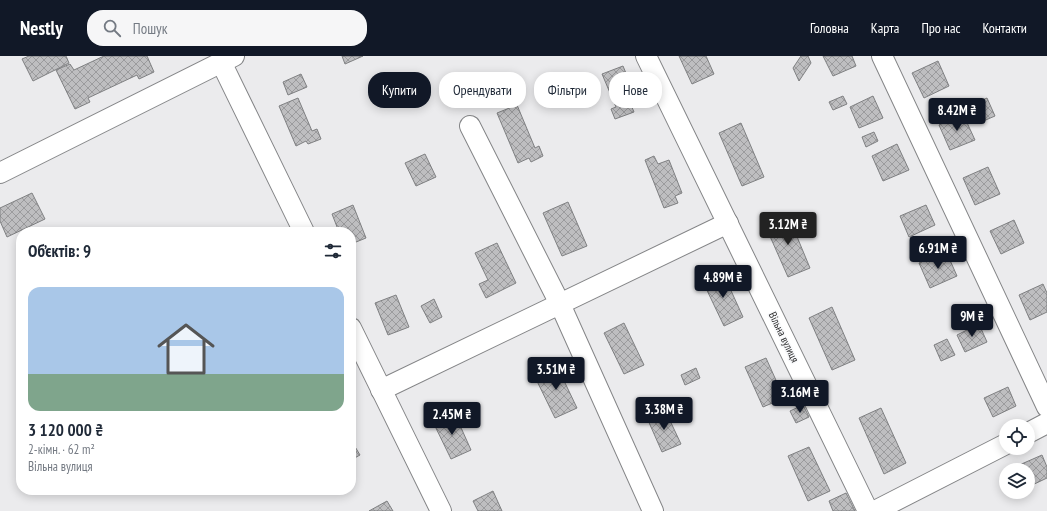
<!DOCTYPE html>
<html lang="uk">
<meta charset="utf-8">
<style>
:root{--surface:#fff;--page:#f6f6f7;--text:#1f2937;--muted:#747a83;--line:#e0e1e3;--accent:#111827}
body{margin:0;font-family:"PT Sans Narrow",sans-serif;background:var(--page);color:var(--text);height:100vh;display:flex;flex-direction:column;font-size:15px;white-space:nowrap}
*{box-sizing:border-box;margin:0}
p{font-size:13px;color:var(--muted)}
.icon{flex:none;width:22px;height:22px;fill:none;stroke:currentColor;stroke-width:2;stroke-linecap:round;stroke-linejoin:round}
.map{position:relative;flex:1;overflow:hidden}
.panel{position:absolute;left:16px;top:171px;width:340px;height:268px;display:flex;flex-direction:column;background:var(--surface);border-radius:16px;box-shadow:0 2px 10px #0003}
.panel>*{flex:none}
.top-card{position:absolute;left:368px;top:16px;width:380px;height:36px;display:flex;gap:8px}
.controls{position:absolute;left:999px;top:363px;display:grid;gap:8px}
.controls a{display:grid;place-items:center;width:36px;height:36px;border-radius:50%;background:var(--surface);box-shadow:0 2px 10px #0003;font-size:20px}
.price{position:absolute;translate:-50% -34px;padding:0 9px;border-radius:4px;background:var(--accent);color:#fff;font-size:13px;line-height:26px;filter:drop-shadow(0 1px 2px #0008)}
.price::after{content:'';position:absolute;left:50%;top:24px;width:12px;height:9px;margin-left:-6px;background:inherit;clip-path:polygon(0 0,100% 0,50% 100%)}
.price.selected{background:#222;color:#fff}
ul{padding:0;list-style:none}
li{display:grid;align-content:center;gap:8px;height:212px;padding:0 12px}
li+li{border-top:1px solid var(--line)}
li span{display:grid;place-items:center;height:124px;border-radius:12px;color:#555}
li>.icon{margin-inline-start:auto}
span .icon{width:72px;height:72px;fill:#fffc;stroke-width:1}
li b{font-size:17px}
h2{display:flex;justify-content:space-between;align-items:center;height:48px;padding:0 12px;font-size:17px}
.pill{padding:0 14px;border-radius:16px;background:var(--surface);box-shadow:0 2px 10px #0003;font-size:14px;line-height:36px}
.pill.selected{background:var(--accent);color:#fff}
header{display:flex;align-items:center;gap:24px;box-sizing:border-box;height:56px;padding:0 20px;background:var(--accent);color:#fff}
header strong{font-size:19px}
nav{display:flex;gap:22px;margin-inline-start:auto;font-size:14px}
.search{width:280px;height:36px;background:var(--page);display:flex;align-items:center;gap:10px;box-sizing:border-box;padding:0 14px;border-radius:16px;color:var(--muted);font-size:15px}
.map>svg:first-child{display:block}
.building{fill:url(#building-cross-hatch);stroke:#7f8082}
.lines{fill:none;stroke-linecap:round;stroke-linejoin:round}
.minor-casing{stroke:#848587;stroke-width:22}
.minor{stroke:#fff;stroke-width:20}
.labels{text-anchor:middle;stroke-width:3;stroke-linejoin:round;paint-order:stroke}
.street-label{font-size:11px;fill:#303031;stroke:#f8f9fb}
</style>
<header>
<strong>Nestly</strong>
<div class="search"><svg class="icon" aria-label="search" viewBox="0 0 24 24"><circle cx="10" cy="10" r="6"/><path d="M15 15l6 6"/></svg>Пошук</div>
<nav><a>Головна</a><a>Карта</a><a>Про нас</a><a>Контакти</a></nav>
</header>
<div class="map">
<svg width="1047" height="455" viewBox="0 0 1047 455">
<defs>
<pattern id="building-cross-hatch" width="8" height="8" patternUnits="userSpaceOnUse"><rect width="8" height="8" fill="#bebec0"/><path d="M0 0l8 8M0 8l8-8" fill="none" stroke="#9b9b9d"/></pattern>
</defs>
<rect width="100%" height="100%" fill="#ebebed"/>
<g class="building">
<polygon points="29,0 66,0 69,7 33,25 22,3"/>
<polygon points="104,0 147,0 154,16 139,23 137,19 88,42 90,46 75,53 56,14 70,8 74,14"/>
<polygon points="342,0 363,0 345,8"/>
<polygon points="679,0 706,0 714,18 692,28"/>
<polygon points="801,0 808,0 811,7 799,25 793,12"/>
<polygon points="823,0 852,0 856,10 833,20"/>
<polygon points="938,5 949,30 924,42 912,17"/>
<polygon points="623,10 638,46 631,49 634,56 615,63 611,53 616,51 602,18"/>
<polygon points="301,18 307,31 288,39 283,26"/>
<polygon points="843,40 847,48 833,54 829,46"/>
<polygon points="873,40 883,62 859,72 850,51"/>
<polygon points="298,42 312,75 317,73 321,83 308,88 306,85 296,90 279,50"/>
<polygon points="987,42 995,60 981,66 973,48"/>
<polygon points="517,49 535,92 539,90 543,100 531,106 529,102 518,107 497,57"/>
<polygon points="963,58 975,84 950,94 939,69"/>
<polygon points="741,67 764,121 742,130 719,77"/>
<polygon points="874,76 878,85 866,91 862,81"/>
<polygon points="897,88 909,114 883,125 872,100"/>
<polygon points="425,98 436,121 416,130 405,107"/>
<polygon points="654,100 658,108 669,104 682,137 675,140 678,147 664,152 645,104"/>
<polygon points="988,111 1000,138 975,149 963,122"/>
<polygon points="32,137 45,163 7,181 0,165 0,152"/>
<polygon points="568,146 587,190 562,200 543,157"/>
<polygon points="353,149 366,182 351,188 351,176 339,176 332,158"/>
<polygon points="926,149 935,169 909,181 900,160"/>
<polygon points="788,159 810,212 788,221 765,169"/>
<polygon points="1014,164 1024,187 1001,198 990,175"/>
<polygon points="497,187 516,227 486,242 479,228 488,224 475,197"/>
<polygon points="946,195 957,220 930,232 919,207"/>
<polygon points="723,217 743,261 724,270 703,226"/>
<polygon points="1043,228 1047,237 1047,256 1030,264 1019,239"/>
<polygon points="396,239 409,271 388,279 375,247"/>
<polygon points="434,243 442,261 430,267 421,250"/>
<polygon points="832,251 855,304 832,314 809,262"/>
<polygon points="624,267 644,309 624,318 604,277"/>
<polygon points="979,268 987,286 965,296 957,279"/>
<polygon points="947,283 955,299 941,305 934,289"/>
<polygon points="766,302 784,342 763,351 745,311"/>
<polygon points="556,308 577,352 555,362 534,319"/>
<polygon points="696,312 700,322 685,329 681,319"/>
<polygon points="1008,331 1016,350 993,361 984,342"/>
<polygon points="803,349 809,361 796,367 790,355"/>
<polygon points="881,352 906,407 884,418 859,362"/>
<polygon points="665,354 681,388 662,396 647,362"/>
<polygon points="454,356 471,394 451,403 433,366"/>
<polygon points="351,384 360,399 351,404"/>
<polygon points="809,391 830,435 808,445 788,400"/>
<polygon points="1042,399 1047,411 1047,422 1028,431 1028,414 1019,414 1017,410"/>
<polygon points="493,435 502,455 478,455 473,445"/>
<polygon points="846,437 855,455 833,455 829,445"/>
<polygon points="387,445 393,455 369,455"/>
</g>
<g class="lines">
<g class="minor-casing">
<g id="minor">
<polyline points="646,0 868,455"/>
<polyline points="882,0 1047,351"/>
<polyline points="221,6 304,176"/>
<polyline points="470,70 560,248 653,455"/>
<polyline points="0,117 234,0"/>
<polyline points="351,272 441,455"/>
<polyline points="381,334 728,167"/>
<polyline points="1028,377 1047,367"/>
<polyline points="875,455 1006,388"/>
</g>
</g>
<use href="#minor" class="minor"/>
</g>
<g class="labels">
<g class="street-label">
<text transform="translate(784 281) rotate(64)" y="4">Вільна вулиця</text>
</g>
</g>
</svg>
<div class="controls">
<a><svg class="icon" aria-label="locate" viewBox="0 0 24 24"><circle cx="12" cy="12" r="6"/><path d="M12 2v4M12 18v4M2 12h4M18 12h4"/></svg></a>
<a><svg class="icon" aria-label="layers" viewBox="0 0 24 24"><path d="M12 4l9 5-9 5-9-5zM3 14l9 5 9-5"/></svg></a>
</div>
<b class="price" style="left:957px;top:76px">8.42M ₴</b>
<b class="price selected" style="left:788px;top:190px">3.12M ₴</b>
<b class="price" style="left:938px;top:214px">6.91M ₴</b>
<b class="price" style="left:723px;top:243px">4.89M ₴</b>
<b class="price" style="left:972px;top:282px">9M ₴</b>
<b class="price" style="left:556px;top:335px">3.51M ₴</b>
<b class="price" style="left:800px;top:358px">3.16M ₴</b>
<b class="price" style="left:664px;top:375px">3.38M ₴</b>
<b class="price" style="left:452px;top:380px">2.45M ₴</b>
<div class="top-card">
<a class="pill selected">Купити</a>
<a class="pill">Орендувати</a>
<a class="pill">Фільтри</a>
<a class="pill">Нове</a>
</div>
<section class="panel">
<h2>Об’єктів: 9<svg class="icon" aria-label="filters" viewBox="0 0 24 24"><path d="M4 7h16M4 17h16"/><circle cx="9" cy="7" r="2"/><circle cx="15" cy="17" r="2"/></svg></h2>
<ul>
<li><span style="background:linear-gradient(#a9c7e8 70%,#7fa58c 0)"><svg class="icon" aria-label="home" viewBox="0 0 24 24"><path d="M3 11l9-7 9 7M6 9v11h12V9"/></svg></span><div><b>3 120 000 ₴</b><p>2-кімн. · 62 m²</p><p>Вільна вулиця</p></div></li>
</ul>
</section>
</div>
